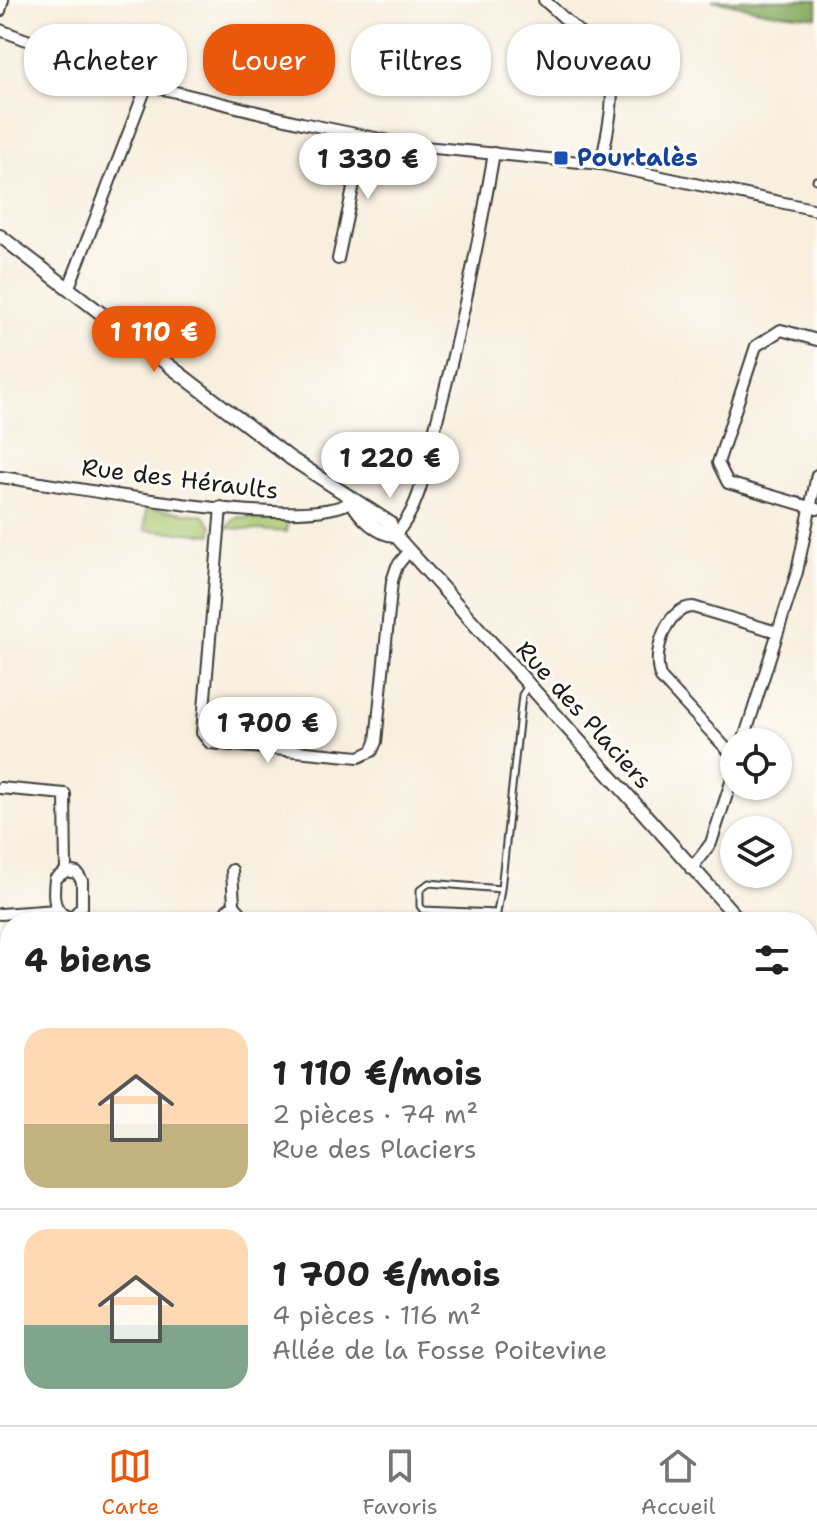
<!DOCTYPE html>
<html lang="fr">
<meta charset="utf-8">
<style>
:root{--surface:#fff;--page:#f6f6f6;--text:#222;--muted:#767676;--line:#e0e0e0;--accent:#ea580c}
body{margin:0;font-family:"Shantell Sans",sans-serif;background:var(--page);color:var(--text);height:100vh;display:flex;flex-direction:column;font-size:30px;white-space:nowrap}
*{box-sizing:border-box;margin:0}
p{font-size:26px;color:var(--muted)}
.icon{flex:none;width:44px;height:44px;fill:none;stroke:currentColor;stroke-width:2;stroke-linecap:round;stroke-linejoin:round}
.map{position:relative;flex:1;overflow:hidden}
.panel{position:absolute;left:0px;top:912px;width:818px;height:514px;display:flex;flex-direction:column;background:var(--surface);border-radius:32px 32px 0 0;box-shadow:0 2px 6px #0004}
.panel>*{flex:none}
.hud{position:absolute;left:24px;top:24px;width:770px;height:72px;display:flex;gap:16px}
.fabs{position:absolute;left:720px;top:728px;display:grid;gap:16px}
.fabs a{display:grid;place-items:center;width:72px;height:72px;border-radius:50%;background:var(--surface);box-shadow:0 2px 6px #0004;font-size:40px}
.price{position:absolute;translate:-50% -68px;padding:0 18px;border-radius:28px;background:#fff;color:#222;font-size:26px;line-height:52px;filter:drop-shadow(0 2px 4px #0008)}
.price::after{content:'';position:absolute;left:50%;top:48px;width:24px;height:18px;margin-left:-12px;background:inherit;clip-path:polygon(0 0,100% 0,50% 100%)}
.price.on{background:var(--accent);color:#fff}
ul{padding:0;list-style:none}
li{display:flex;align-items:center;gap:24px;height:200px;padding:0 24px}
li+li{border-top:2px solid var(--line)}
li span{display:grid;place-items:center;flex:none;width:224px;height:160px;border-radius:24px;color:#555}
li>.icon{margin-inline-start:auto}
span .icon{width:96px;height:96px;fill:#fffc;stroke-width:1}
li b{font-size:34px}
h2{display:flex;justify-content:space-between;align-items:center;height:96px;padding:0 24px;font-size:34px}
.tag{padding:0 28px;border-radius:32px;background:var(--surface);box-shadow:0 2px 6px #0004;font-size:28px;line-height:72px}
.tag.on{background:var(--accent);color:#fff}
.tab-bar{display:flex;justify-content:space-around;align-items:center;height:112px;border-top:2px solid var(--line);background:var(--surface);font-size:22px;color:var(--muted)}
.tab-bar a{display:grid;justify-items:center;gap:4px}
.tab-bar .on{color:var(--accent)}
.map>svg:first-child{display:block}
.green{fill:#a8c56d;stroke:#627044;stroke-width:2}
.forest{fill:#86aa60;stroke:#51633e;stroke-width:2}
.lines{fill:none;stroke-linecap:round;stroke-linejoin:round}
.stream{stroke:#79b6eb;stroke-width:4}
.service-casing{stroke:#3d3c39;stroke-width:9}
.minor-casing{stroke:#3d3c39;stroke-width:14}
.tertiary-casing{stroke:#3d3c39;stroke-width:16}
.service{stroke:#fff;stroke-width:5}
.minor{stroke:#fff;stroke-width:10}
.tertiary{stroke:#fff;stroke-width:12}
.transit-dot{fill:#1a4fb4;stroke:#fdfcf7;stroke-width:3}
.labels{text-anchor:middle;stroke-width:6;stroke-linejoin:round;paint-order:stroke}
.transit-label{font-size:24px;font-weight:bold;fill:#164399;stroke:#fdfcf7;text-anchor:start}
.street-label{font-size:24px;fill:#1c1c1c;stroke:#fdfcf7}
</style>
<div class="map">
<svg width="817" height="1425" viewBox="0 0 817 1425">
<rect width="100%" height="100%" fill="#fdfcf7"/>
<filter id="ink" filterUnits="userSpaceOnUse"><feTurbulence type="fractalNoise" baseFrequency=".0125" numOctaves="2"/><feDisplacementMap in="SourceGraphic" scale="16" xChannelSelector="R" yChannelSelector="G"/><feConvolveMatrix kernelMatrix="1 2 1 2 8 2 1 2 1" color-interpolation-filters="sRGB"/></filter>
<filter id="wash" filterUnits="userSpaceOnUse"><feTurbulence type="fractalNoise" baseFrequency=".006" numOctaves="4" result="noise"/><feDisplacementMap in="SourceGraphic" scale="32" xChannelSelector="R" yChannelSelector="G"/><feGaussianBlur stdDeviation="1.8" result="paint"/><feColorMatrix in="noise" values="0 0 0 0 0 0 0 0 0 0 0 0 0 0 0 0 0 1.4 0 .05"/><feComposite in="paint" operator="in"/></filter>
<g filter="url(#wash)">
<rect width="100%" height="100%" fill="#f8efde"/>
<g class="green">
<polygon points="146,508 203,515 212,525 212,535 145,530"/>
<polygon points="236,517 287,520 287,532 226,528"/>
<polygon points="817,1185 817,1299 808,1308 808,1187"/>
</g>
<g class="forest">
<polygon points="712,0 817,0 817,17 769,12"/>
<polygon points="0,1363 10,1364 10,1415 0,1415"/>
</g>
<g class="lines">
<polyline class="stream" points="811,1309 817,1302"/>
</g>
</g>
<g filter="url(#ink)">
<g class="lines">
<g class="service-casing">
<g id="service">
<polyline points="816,180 817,180"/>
<polyline points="501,889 429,883 420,890 420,906 423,910 497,913 501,889 522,695 528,686"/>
</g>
</g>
<g class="minor-casing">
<g id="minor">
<path d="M544,0C617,66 622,66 601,164"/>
<polyline points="0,11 3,0"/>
<polyline points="0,30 147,85 302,123 414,146 601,164 817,210"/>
<polyline points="338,259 364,137"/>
<polyline points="69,287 147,85"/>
<polyline points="817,340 781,330 756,346 718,463 728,483 817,509"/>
<path d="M0,477C68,485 304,534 352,501"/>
<polyline points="221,507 202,733 210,743 359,757 372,751 376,742 392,581 397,566 409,551"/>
<path d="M395,535C421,507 426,464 435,428C459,338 478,246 494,153"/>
<polyline points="743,742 797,572 817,475"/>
<path d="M734,757L661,678C651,657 665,607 693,607L777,632"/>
<polyline points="0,788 65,794 66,871"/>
<polyline points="691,869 711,843 734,773"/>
<polyline points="232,870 234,905"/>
<path d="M66,871L77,873L82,881V907L71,918C52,913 53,895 55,879Z"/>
<polyline points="0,914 57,910"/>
<polyline points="225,922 227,910 234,905 241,913 240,922"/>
<polyline points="0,1115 10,1114"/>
<polyline points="0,1245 10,1274"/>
<polyline points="104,1416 119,1425"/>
<polyline points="293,1416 297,1425"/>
<polyline points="148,1425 163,1416"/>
<polyline points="423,1425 440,1416"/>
<polyline points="649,1425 650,1416"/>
</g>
</g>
<g class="tertiary-casing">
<g id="tertiary">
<polyline points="0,236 290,458 390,523 395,535 741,922"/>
<path d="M352,501C359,516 379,535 395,535"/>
<polyline points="808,1000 817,1011"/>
<polyline points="808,1163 817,1162"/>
<polyline points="0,1337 10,1335"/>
</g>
</g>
<use href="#service" class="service"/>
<use href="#minor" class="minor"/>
<use href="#tertiary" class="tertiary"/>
</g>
</g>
<rect class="transit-dot" x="553" y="150" width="16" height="16" rx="4"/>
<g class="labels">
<g class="transit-label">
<text x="577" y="166">Pourtalès</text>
</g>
<g class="street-label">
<text transform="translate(180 479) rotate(7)" y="8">Rue des Héraults</text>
<text transform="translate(584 715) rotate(48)" y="8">Rue des Placiers</text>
</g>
</g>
</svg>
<div class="fabs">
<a><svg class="icon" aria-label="locate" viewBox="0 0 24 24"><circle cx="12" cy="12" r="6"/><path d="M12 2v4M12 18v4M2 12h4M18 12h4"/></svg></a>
<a><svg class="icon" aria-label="layers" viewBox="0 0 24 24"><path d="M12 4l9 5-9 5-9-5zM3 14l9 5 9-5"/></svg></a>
</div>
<b class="price" style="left:368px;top:201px">1 330 €</b>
<b class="price on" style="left:154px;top:374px">1 110 €</b>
<b class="price" style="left:390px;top:500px">1 220 €</b>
<b class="price" style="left:268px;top:765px">1 700 €</b>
<div class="hud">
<a class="tag">Acheter</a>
<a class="tag on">Louer</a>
<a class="tag">Filtres</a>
<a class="tag">Nouveau</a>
</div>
<section class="panel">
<h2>4 biens<svg class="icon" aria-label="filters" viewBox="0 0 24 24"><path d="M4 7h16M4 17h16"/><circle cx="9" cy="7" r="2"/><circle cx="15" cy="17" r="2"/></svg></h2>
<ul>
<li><span style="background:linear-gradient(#ffd9b3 60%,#c2b280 0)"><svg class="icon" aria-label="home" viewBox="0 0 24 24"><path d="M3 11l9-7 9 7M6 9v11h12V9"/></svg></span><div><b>1 110 €/mois</b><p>2 pièces · 74 m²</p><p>Rue des Placiers</p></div></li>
<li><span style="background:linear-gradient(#ffd9b3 60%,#7fa58c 0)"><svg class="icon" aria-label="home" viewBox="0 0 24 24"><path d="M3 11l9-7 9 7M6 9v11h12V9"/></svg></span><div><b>1 700 €/mois</b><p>4 pièces · 116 m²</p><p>Allée de la Fosse Poitevine</p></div></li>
</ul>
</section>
</div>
<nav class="tab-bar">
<a class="on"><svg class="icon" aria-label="map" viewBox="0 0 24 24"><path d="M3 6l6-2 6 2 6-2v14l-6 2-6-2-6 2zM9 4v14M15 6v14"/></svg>Carte</a>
<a><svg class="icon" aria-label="saved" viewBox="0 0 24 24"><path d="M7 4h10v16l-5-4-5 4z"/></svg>Favoris</a>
<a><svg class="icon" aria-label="home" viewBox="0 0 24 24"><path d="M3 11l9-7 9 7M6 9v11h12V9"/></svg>Accueil</a>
</nav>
